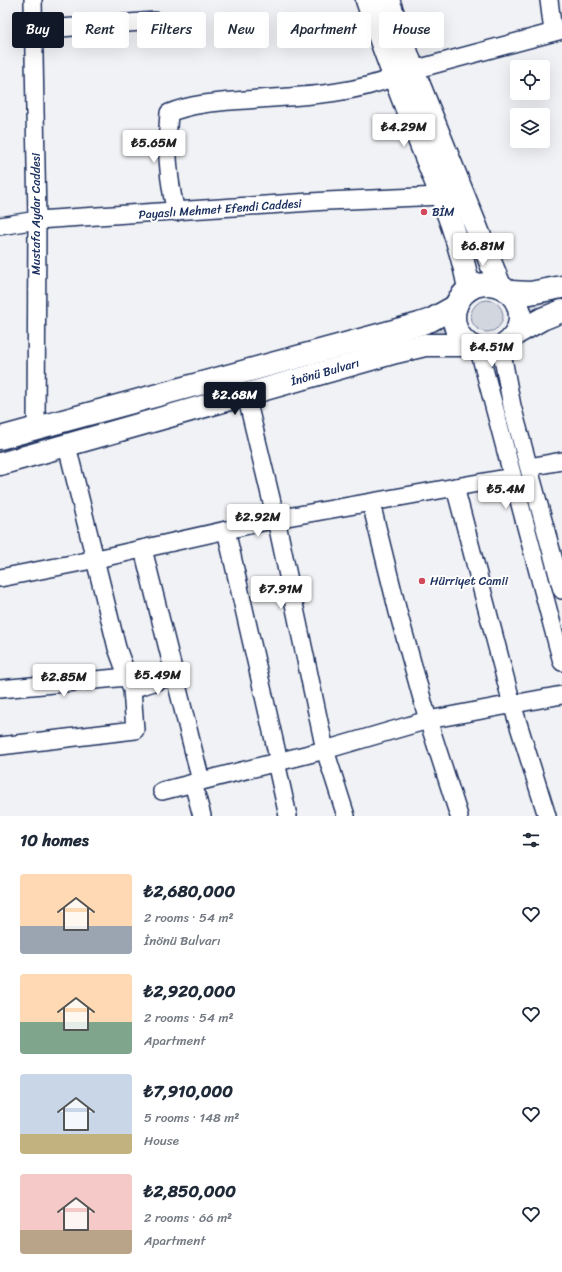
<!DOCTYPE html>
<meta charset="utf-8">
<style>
:root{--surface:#fff;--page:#f2f2f3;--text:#1f2937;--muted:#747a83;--accent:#111827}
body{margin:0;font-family:Sriracha,sans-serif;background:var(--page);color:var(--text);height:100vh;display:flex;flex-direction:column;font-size:15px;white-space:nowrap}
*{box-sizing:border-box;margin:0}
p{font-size:13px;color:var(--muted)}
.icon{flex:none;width:22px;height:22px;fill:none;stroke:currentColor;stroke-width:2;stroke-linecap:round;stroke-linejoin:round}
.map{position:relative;height:816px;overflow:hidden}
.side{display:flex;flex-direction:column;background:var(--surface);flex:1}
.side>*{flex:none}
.hud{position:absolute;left:12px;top:12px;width:538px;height:36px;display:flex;gap:8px}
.tools{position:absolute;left:510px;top:60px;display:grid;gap:8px}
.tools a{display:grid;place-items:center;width:40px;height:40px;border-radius:4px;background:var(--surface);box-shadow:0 4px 16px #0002;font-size:20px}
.price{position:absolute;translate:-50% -34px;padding:0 9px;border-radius:4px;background:#fff;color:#222;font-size:13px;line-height:26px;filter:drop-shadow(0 1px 2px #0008)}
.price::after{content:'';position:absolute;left:50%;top:24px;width:12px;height:9px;margin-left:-6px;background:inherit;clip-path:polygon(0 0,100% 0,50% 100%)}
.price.current{background:var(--accent);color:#fff}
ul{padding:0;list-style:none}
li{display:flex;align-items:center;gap:12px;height:100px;padding:0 20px}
li span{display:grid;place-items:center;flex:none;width:112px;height:80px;border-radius:4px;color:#555}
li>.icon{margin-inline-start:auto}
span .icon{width:48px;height:48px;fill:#fffc;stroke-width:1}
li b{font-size:17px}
h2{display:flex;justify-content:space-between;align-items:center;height:48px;padding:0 20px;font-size:17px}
.pill{padding:0 14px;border-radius:4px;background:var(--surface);box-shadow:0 4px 16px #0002;font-size:14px;line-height:36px}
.pill.current{background:var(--accent);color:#fff}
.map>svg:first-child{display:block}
.green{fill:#d2d6df;stroke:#76829e}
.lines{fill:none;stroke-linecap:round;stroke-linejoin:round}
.minor-casing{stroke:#1b2f5e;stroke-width:20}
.major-casing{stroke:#1b2f5e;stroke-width:25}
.minor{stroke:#fff;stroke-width:17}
.major{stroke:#fff;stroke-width:22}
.poi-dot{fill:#d1495b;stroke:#fff;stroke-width:1.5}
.labels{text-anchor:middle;stroke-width:4;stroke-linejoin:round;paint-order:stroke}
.street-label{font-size:12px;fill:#1b2f5e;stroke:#fff}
.poi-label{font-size:12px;fill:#1b2f5e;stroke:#fff;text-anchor:start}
</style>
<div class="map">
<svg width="562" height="816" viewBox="0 0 562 816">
<rect width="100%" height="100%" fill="#f1f2f5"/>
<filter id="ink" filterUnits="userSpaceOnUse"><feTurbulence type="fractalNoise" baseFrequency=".025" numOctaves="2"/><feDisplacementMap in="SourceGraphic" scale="8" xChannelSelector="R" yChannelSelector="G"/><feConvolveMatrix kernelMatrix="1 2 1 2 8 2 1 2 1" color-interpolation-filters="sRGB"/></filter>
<g filter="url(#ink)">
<g class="green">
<polygon points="562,296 562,303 529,312 527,306"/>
<circle cx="487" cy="316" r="16"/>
<path d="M444,321L449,337L0,455V450C149,410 299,373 444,321Z"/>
</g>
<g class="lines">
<g class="minor-casing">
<g id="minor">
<polyline points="33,0 37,220 36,429"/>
<polyline points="549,0 553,32"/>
<polyline points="33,30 155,21"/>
<polyline points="413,70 562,30"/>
<path d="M176,212C168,180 166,146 169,113C193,103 220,102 246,100C295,96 348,96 394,77"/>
<polyline points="0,226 37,220 327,201 441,196"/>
<polyline points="501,348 512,406 562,590"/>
<polyline points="479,350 562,662"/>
<polyline points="246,395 276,519 325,750 346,816"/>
<polyline points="529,467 562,461"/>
<polyline points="455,487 512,704 547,816"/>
<polyline points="371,503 398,612 428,720 459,816"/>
<polyline points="226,530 279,762"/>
<polyline points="143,549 201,781"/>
<polyline points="0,578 97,559 276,519 512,477"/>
<polyline points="0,689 127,677"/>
<polyline points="132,689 175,675"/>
<polyline points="0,746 135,730 132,689 117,648 67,446"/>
<polyline points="276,762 288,816"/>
<polyline points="193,783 202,816"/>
<polyline points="162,791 325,750 428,720 562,695"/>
</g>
</g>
<g class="major-casing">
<g id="major">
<path d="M367,0C383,48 401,95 420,142C439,190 460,238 469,289"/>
<polyline points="388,0 413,70 500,286"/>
<circle cx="487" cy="317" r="33"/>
<polyline points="510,292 530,293 562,287"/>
<polyline points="517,333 542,319 562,311"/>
<polyline points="0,438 419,324 431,320 456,306"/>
<polyline points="0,464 396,352 425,345 468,345"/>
</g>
</g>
<use href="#minor" class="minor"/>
<use href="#major" class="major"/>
</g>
</g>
<g class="poi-dot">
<circle cx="424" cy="212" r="4"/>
<circle cx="422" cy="581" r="4"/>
</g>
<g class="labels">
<g class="street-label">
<text transform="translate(220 209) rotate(-4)" y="4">Payaslı Mehmet Efendi Caddesi</text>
<text transform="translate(36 214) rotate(-90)" y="4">Mustafa Aydar Caddesi</text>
<text transform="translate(325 372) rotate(-16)" y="4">İnönü Bulvarı</text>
</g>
<g class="poi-label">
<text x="432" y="216">BİM</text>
<text x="430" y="585">Hürriyet Camii</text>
</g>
</g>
</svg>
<div class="tools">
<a><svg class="icon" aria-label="locate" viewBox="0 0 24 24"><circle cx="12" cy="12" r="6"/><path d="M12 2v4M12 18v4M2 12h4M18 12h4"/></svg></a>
<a><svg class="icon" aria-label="layers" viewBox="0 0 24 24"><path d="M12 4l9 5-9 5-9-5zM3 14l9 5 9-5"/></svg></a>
</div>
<b class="price" style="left:404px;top:148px">₺4.29M</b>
<b class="price" style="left:154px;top:164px">₺5.65M</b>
<b class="price" style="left:483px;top:267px">₺6.81M</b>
<b class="price" style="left:492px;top:368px">₺4.51M</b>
<b class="price current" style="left:235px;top:416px">₺2.68M</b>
<b class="price" style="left:506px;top:510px">₺5.4M</b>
<b class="price" style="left:258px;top:538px">₺2.92M</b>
<b class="price" style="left:281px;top:610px">₺7.91M</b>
<b class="price" style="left:158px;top:696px">₺5.49M</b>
<b class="price" style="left:64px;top:698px">₺2.85M</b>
<div class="hud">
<a class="pill current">Buy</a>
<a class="pill">Rent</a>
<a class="pill">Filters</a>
<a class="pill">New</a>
<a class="pill">Apartment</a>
<a class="pill">House</a>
</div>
</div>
<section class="side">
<h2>10 homes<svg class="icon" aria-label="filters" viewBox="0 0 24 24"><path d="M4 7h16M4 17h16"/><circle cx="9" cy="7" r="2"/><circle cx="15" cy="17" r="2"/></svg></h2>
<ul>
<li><span style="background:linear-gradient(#ffd9b3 65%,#9aa5b1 0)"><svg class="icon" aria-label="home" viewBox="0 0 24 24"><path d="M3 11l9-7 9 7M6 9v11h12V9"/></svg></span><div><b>₺2,680,000</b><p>2 rooms · 54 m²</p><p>İnönü Bulvarı</p></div><svg class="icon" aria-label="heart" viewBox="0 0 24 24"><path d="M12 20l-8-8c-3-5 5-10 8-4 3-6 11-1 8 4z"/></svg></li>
<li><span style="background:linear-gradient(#ffd9b3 60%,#7fa58c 0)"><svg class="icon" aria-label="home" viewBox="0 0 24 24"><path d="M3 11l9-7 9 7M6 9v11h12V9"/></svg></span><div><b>₺2,920,000</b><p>2 rooms · 54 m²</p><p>Apartment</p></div><svg class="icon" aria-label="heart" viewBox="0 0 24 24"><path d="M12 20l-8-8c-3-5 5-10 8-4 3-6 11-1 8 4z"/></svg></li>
<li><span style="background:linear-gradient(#c9d6e8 75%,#c2b280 0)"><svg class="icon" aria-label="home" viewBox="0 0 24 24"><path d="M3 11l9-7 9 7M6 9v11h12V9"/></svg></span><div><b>₺7,910,000</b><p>5 rooms · 148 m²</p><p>House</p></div><svg class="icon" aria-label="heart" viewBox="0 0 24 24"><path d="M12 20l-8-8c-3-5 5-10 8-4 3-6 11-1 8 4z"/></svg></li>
<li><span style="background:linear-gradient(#f6c9c9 70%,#b9a48a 0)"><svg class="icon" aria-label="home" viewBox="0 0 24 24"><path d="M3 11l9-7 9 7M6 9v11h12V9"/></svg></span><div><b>₺2,850,000</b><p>2 rooms · 66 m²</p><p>Apartment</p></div><svg class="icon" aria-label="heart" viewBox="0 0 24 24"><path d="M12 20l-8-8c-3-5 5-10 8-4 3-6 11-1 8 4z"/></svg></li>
</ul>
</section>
